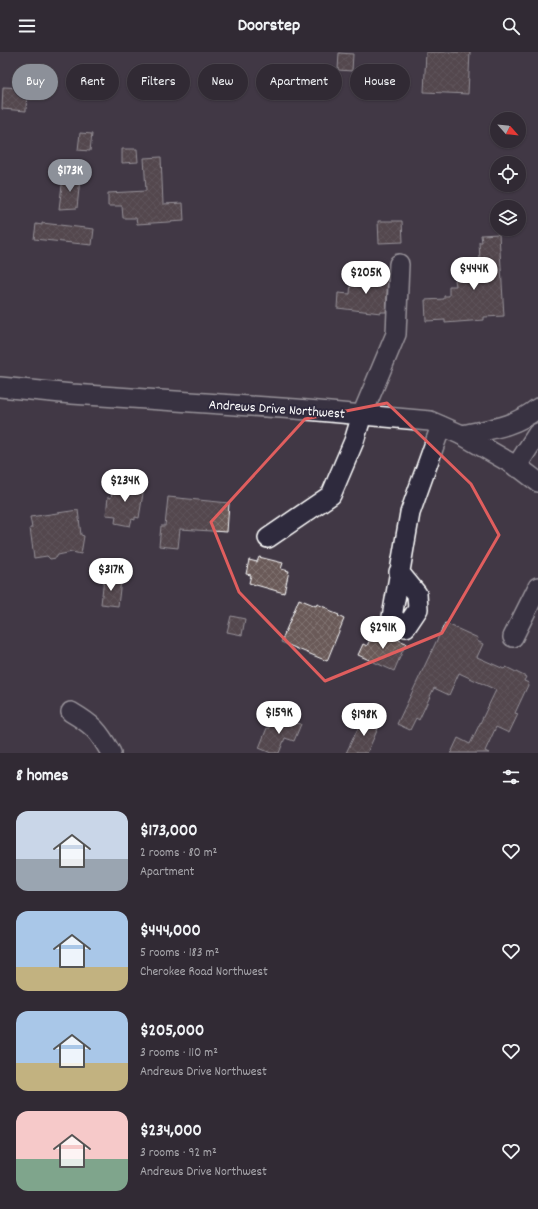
<!DOCTYPE html>
<meta charset="utf-8">
<style>
:root{--surface:#312a34;--page:#39323c;--text:#f1f3f6;--muted:#a8a7ac;--line:#4c464f;--accent:#8c9099}
body{margin:0;font-family:Dekko,sans-serif;background:var(--page);color:var(--text);height:100vh;display:flex;flex-direction:column;font-size:15px;white-space:nowrap}
*{box-sizing:border-box;margin:0}
p{font-size:13px;color:var(--muted)}
.icon{flex:none;width:22px;height:22px;fill:none;stroke:currentColor;stroke-width:2;stroke-linecap:round;stroke-linejoin:round}
.map{position:relative;height:701px;overflow:hidden}
.drawer{display:flex;flex-direction:column;background:var(--surface);flex:1}
.drawer>*{flex:none}
.hud{position:absolute;left:12px;top:12px;width:514px;height:36px;display:flex;gap:8px}
.needle{width:26px;rotate:117deg}
.controls{position:absolute;left:490px;top:60px;display:grid;gap:8px}
.controls a{display:grid;place-items:center;width:36px;height:36px;border-radius:50%;background:var(--surface);box-shadow:0 1px 3px #0004,0 0 0 1px var(--line);font-size:20px}
.price{position:absolute;translate:-50% -34px;padding:0 9px;border-radius:14px;background:#fff;color:#222;font-size:13px;line-height:26px;filter:drop-shadow(0 1px 2px #0008)}
.price::after{content:'';position:absolute;left:50%;top:24px;width:12px;height:9px;margin-left:-6px;background:inherit;clip-path:polygon(0 0,100% 0,50% 100%)}
.price.active{background:var(--accent);color:#fff}
ul{padding:0;list-style:none}
li{display:flex;align-items:center;gap:12px;height:100px;padding:0 16px}
li span{display:grid;place-items:center;flex:none;width:112px;height:80px;border-radius:12px;color:#555}
li>.icon{margin-inline-start:auto}
span .icon{width:48px;height:48px;fill:#fffc;stroke-width:1}
li b{font-size:17px}
h2{display:flex;justify-content:space-between;align-items:center;height:48px;padding:0 16px;font-size:17px}
.chip{padding:0 14px;border-radius:18px;background:var(--surface);box-shadow:0 1px 3px #0004,0 0 0 1px var(--line);font-size:14px;line-height:36px}
.chip.active{background:var(--accent);color:#fff}
header{display:flex;justify-content:space-between;align-items:center;height:52px;padding:0 16px;background:var(--surface);font-size:18px;font-weight:800}
.map>svg:first-child{display:block}
.building{fill:url(#building-cross-hatch);stroke:#fff}
.lines{fill:none;stroke-linecap:round;stroke-linejoin:round}
.minor-casing{stroke:#fff;stroke-width:22}
.minor{stroke:#2f2a3d;stroke-width:19}
.marked{fill:none;stroke:#e05e5e;stroke-width:3;stroke-linejoin:round}
.labels{text-anchor:middle;stroke-width:4;stroke-linejoin:round;paint-order:stroke}
.street-label{font-size:14px;fill:#fff;stroke:#2f2a3d}
</style>
<header><svg class="icon" aria-label="menu" viewBox="0 0 24 24"><path d="M4 6h16M4 12h16M4 18h16"/></svg>Doorstep<svg class="icon" aria-label="search" viewBox="0 0 24 24"><circle cx="10" cy="10" r="6"/><path d="M15 15l6 6"/></svg></header>
<div class="map">
<svg width="538" height="701" viewBox="0 0 538 701">
<defs>
<pattern id="building-cross-hatch" width="8" height="8" patternUnits="userSpaceOnUse"><rect width="8" height="8" fill="#6a5a58"/><path d="M0 0l8 8M0 8l8-8" fill="none" stroke="#807371"/></pattern>
</defs>
<rect width="100%" height="100%" fill="#413845"/>
<filter id="ink" filterUnits="userSpaceOnUse"><feTurbulence type="fractalNoise" baseFrequency=".025" numOctaves="2"/><feDisplacementMap in="SourceGraphic" scale="8" xChannelSelector="R" yChannelSelector="G"/><feConvolveMatrix kernelMatrix="1 2 1 2 8 2 1 2 1" color-interpolation-filters="sRGB"/></filter>
<g filter="url(#ink)">
<g class="building">
<polygon points="426,0 470,0 468,42 424,40"/>
<polygon points="339,1 353,2 352,19 338,18"/>
<polygon points="3,35 27,36 26,59 2,57"/>
<polygon points="80,81 92,82 90,99 78,98"/>
<polygon points="122,97 137,97 138,110 122,111"/>
<polygon points="161,105 163,152 183,151 184,169 137,172 136,166 123,166 122,154 108,154 108,141 146,139 144,106"/>
<polygon points="63,125 80,127 77,156 59,157"/>
<polygon points="378,169 402,169 403,190 379,191"/>
<polygon points="42,171 94,177 92,193 34,187 36,172 42,173"/>
<polygon points="499,182 504,264 484,265 484,268 445,271 445,268 426,269 425,248 444,247 444,244 449,244 449,234 456,234 455,228 481,226 479,190 482,190 481,183"/>
<polygon points="373,221 388,222 386,260 381,260 381,261 337,256 338,241 350,242 351,229 361,230 362,225 373,226"/>
<polygon points="114,431 144,435 139,466 135,465 135,468 132,467 130,474 115,471 116,464 106,463 108,445 111,446"/>
<polygon points="168,445 229,451 227,480 180,477 178,496 159,494 161,474 165,474"/>
<polygon points="78,458 81,483 84,484 81,502 72,500 58,503 56,506 50,507 47,504 34,506 30,476 32,476 30,465"/>
<polygon points="259,505 283,511 281,517 289,519 284,541 249,531 251,523 246,522 249,508 257,510"/>
<polygon points="104,526 121,528 118,554 101,552"/>
<polygon points="299,547 316,554 317,552 329,557 329,559 339,563 338,564 344,567 327,609 281,590"/>
<polygon points="231,564 245,567 242,583 227,580"/>
<polygon points="445,571 478,586 477,589 483,592 477,605 504,617 506,615 526,625 524,629 529,631 515,661 518,662 509,681 496,675 485,699 489,701 451,701 458,686 470,692 496,638 459,621 449,643 434,636 419,668 416,666 410,678 397,672"/>
<polygon points="374,578 406,591 394,619 358,603 363,592 367,594"/>
<polygon points="364,664 380,672 367,701 346,701"/>
<polygon points="272,667 301,672 294,689 285,686 279,701 271,701 259,696 267,676 269,676"/>
</g>
<g class="lines">
<g class="minor-casing">
<g id="minor">
<polyline points="0,335 72,342 296,357 430,369 462,383 521,417 538,430"/>
<path d="M462,383C491,377 514,375 538,356"/>
<polyline points="516,415 538,381"/>
<polyline points="268,486 331,443 354,389 362,363 396,282 399,212"/>
<polyline points="399,520 417,542 418,557 406,575 392,565 410,461 441,374"/>
<polyline points="513,585 538,535"/>
<path d="M71,660C93,673 98,678 111,701"/>
</g>
</g>
<use href="#minor" class="minor"/>
</g>
</g>
<path d="M0 0H538V701H0ZM387,351L471,432L499,483L442,581L325,629L239,540L211,470L305,367Z" fill="#413845" fill-opacity=".55" fill-rule="evenodd"/>
<path class="marked" d="M387,351L471,432L499,483L442,581L325,629L239,540L211,470L305,367Z"/>
<g class="labels">
<g class="street-label">
<text transform="translate(277 356) rotate(4)" y="5">Andrews Drive Northwest</text>
</g>
</g>
</svg>
<div class="controls">
<a><svg class="needle" viewBox="-14 -14 28 28"><path d="M0-13l5 13h-10z" fill="#e53935"/><path d="M0 13l5-13h-10z" fill="#a8a7ac"/></svg></a>
<a><svg class="icon" aria-label="locate" viewBox="0 0 24 24"><circle cx="12" cy="12" r="6"/><path d="M12 2v4M12 18v4M2 12h4M18 12h4"/></svg></a>
<a><svg class="icon" aria-label="layers" viewBox="0 0 24 24"><path d="M12 4l9 5-9 5-9-5zM3 14l9 5 9-5"/></svg></a>
</div>
<b class="price active" style="left:70px;top:141px">$173K</b>
<b class="price" style="left:474px;top:239px">$444K</b>
<b class="price" style="left:366px;top:243px">$205K</b>
<b class="price" style="left:125px;top:451px">$234K</b>
<b class="price" style="left:111px;top:540px">$317K</b>
<b class="price" style="left:383px;top:598px">$291K</b>
<b class="price" style="left:279px;top:683px">$159K</b>
<b class="price" style="left:364px;top:685px">$198K</b>
<div class="hud">
<a class="chip active">Buy</a>
<a class="chip">Rent</a>
<a class="chip">Filters</a>
<a class="chip">New</a>
<a class="chip">Apartment</a>
<a class="chip">House</a>
</div>
</div>
<section class="drawer">
<h2>8 homes<svg class="icon" aria-label="filters" viewBox="0 0 24 24"><path d="M4 7h16M4 17h16"/><circle cx="9" cy="7" r="2"/><circle cx="15" cy="17" r="2"/></svg></h2>
<ul>
<li><span style="background:linear-gradient(#c9d6e8 60%,#9aa5b1 0)"><svg class="icon" aria-label="home" viewBox="0 0 24 24"><path d="M3 11l9-7 9 7M6 9v11h12V9"/></svg></span><div><b>$173,000</b><p>2 rooms · 80 m²</p><p>Apartment</p></div><svg class="icon" aria-label="heart" viewBox="0 0 24 24"><path d="M12 20l-8-8c-3-5 5-10 8-4 3-6 11-1 8 4z"/></svg></li>
<li><span style="background:linear-gradient(#a9c7e8 70%,#c2b280 0)"><svg class="icon" aria-label="home" viewBox="0 0 24 24"><path d="M3 11l9-7 9 7M6 9v11h12V9"/></svg></span><div><b>$444,000</b><p>5 rooms · 183 m²</p><p>Cherokee Road Northwest</p></div><svg class="icon" aria-label="heart" viewBox="0 0 24 24"><path d="M12 20l-8-8c-3-5 5-10 8-4 3-6 11-1 8 4z"/></svg></li>
<li><span style="background:linear-gradient(#a9c7e8 65%,#c2b280 0)"><svg class="icon" aria-label="home" viewBox="0 0 24 24"><path d="M3 11l9-7 9 7M6 9v11h12V9"/></svg></span><div><b>$205,000</b><p>3 rooms · 110 m²</p><p>Andrews Drive Northwest</p></div><svg class="icon" aria-label="heart" viewBox="0 0 24 24"><path d="M12 20l-8-8c-3-5 5-10 8-4 3-6 11-1 8 4z"/></svg></li>
<li><span style="background:linear-gradient(#f6c9c9 60%,#7fa58c 0)"><svg class="icon" aria-label="home" viewBox="0 0 24 24"><path d="M3 11l9-7 9 7M6 9v11h12V9"/></svg></span><div><b>$234,000</b><p>3 rooms · 92 m²</p><p>Andrews Drive Northwest</p></div><svg class="icon" aria-label="heart" viewBox="0 0 24 24"><path d="M12 20l-8-8c-3-5 5-10 8-4 3-6 11-1 8 4z"/></svg></li>
</ul>
</section>
